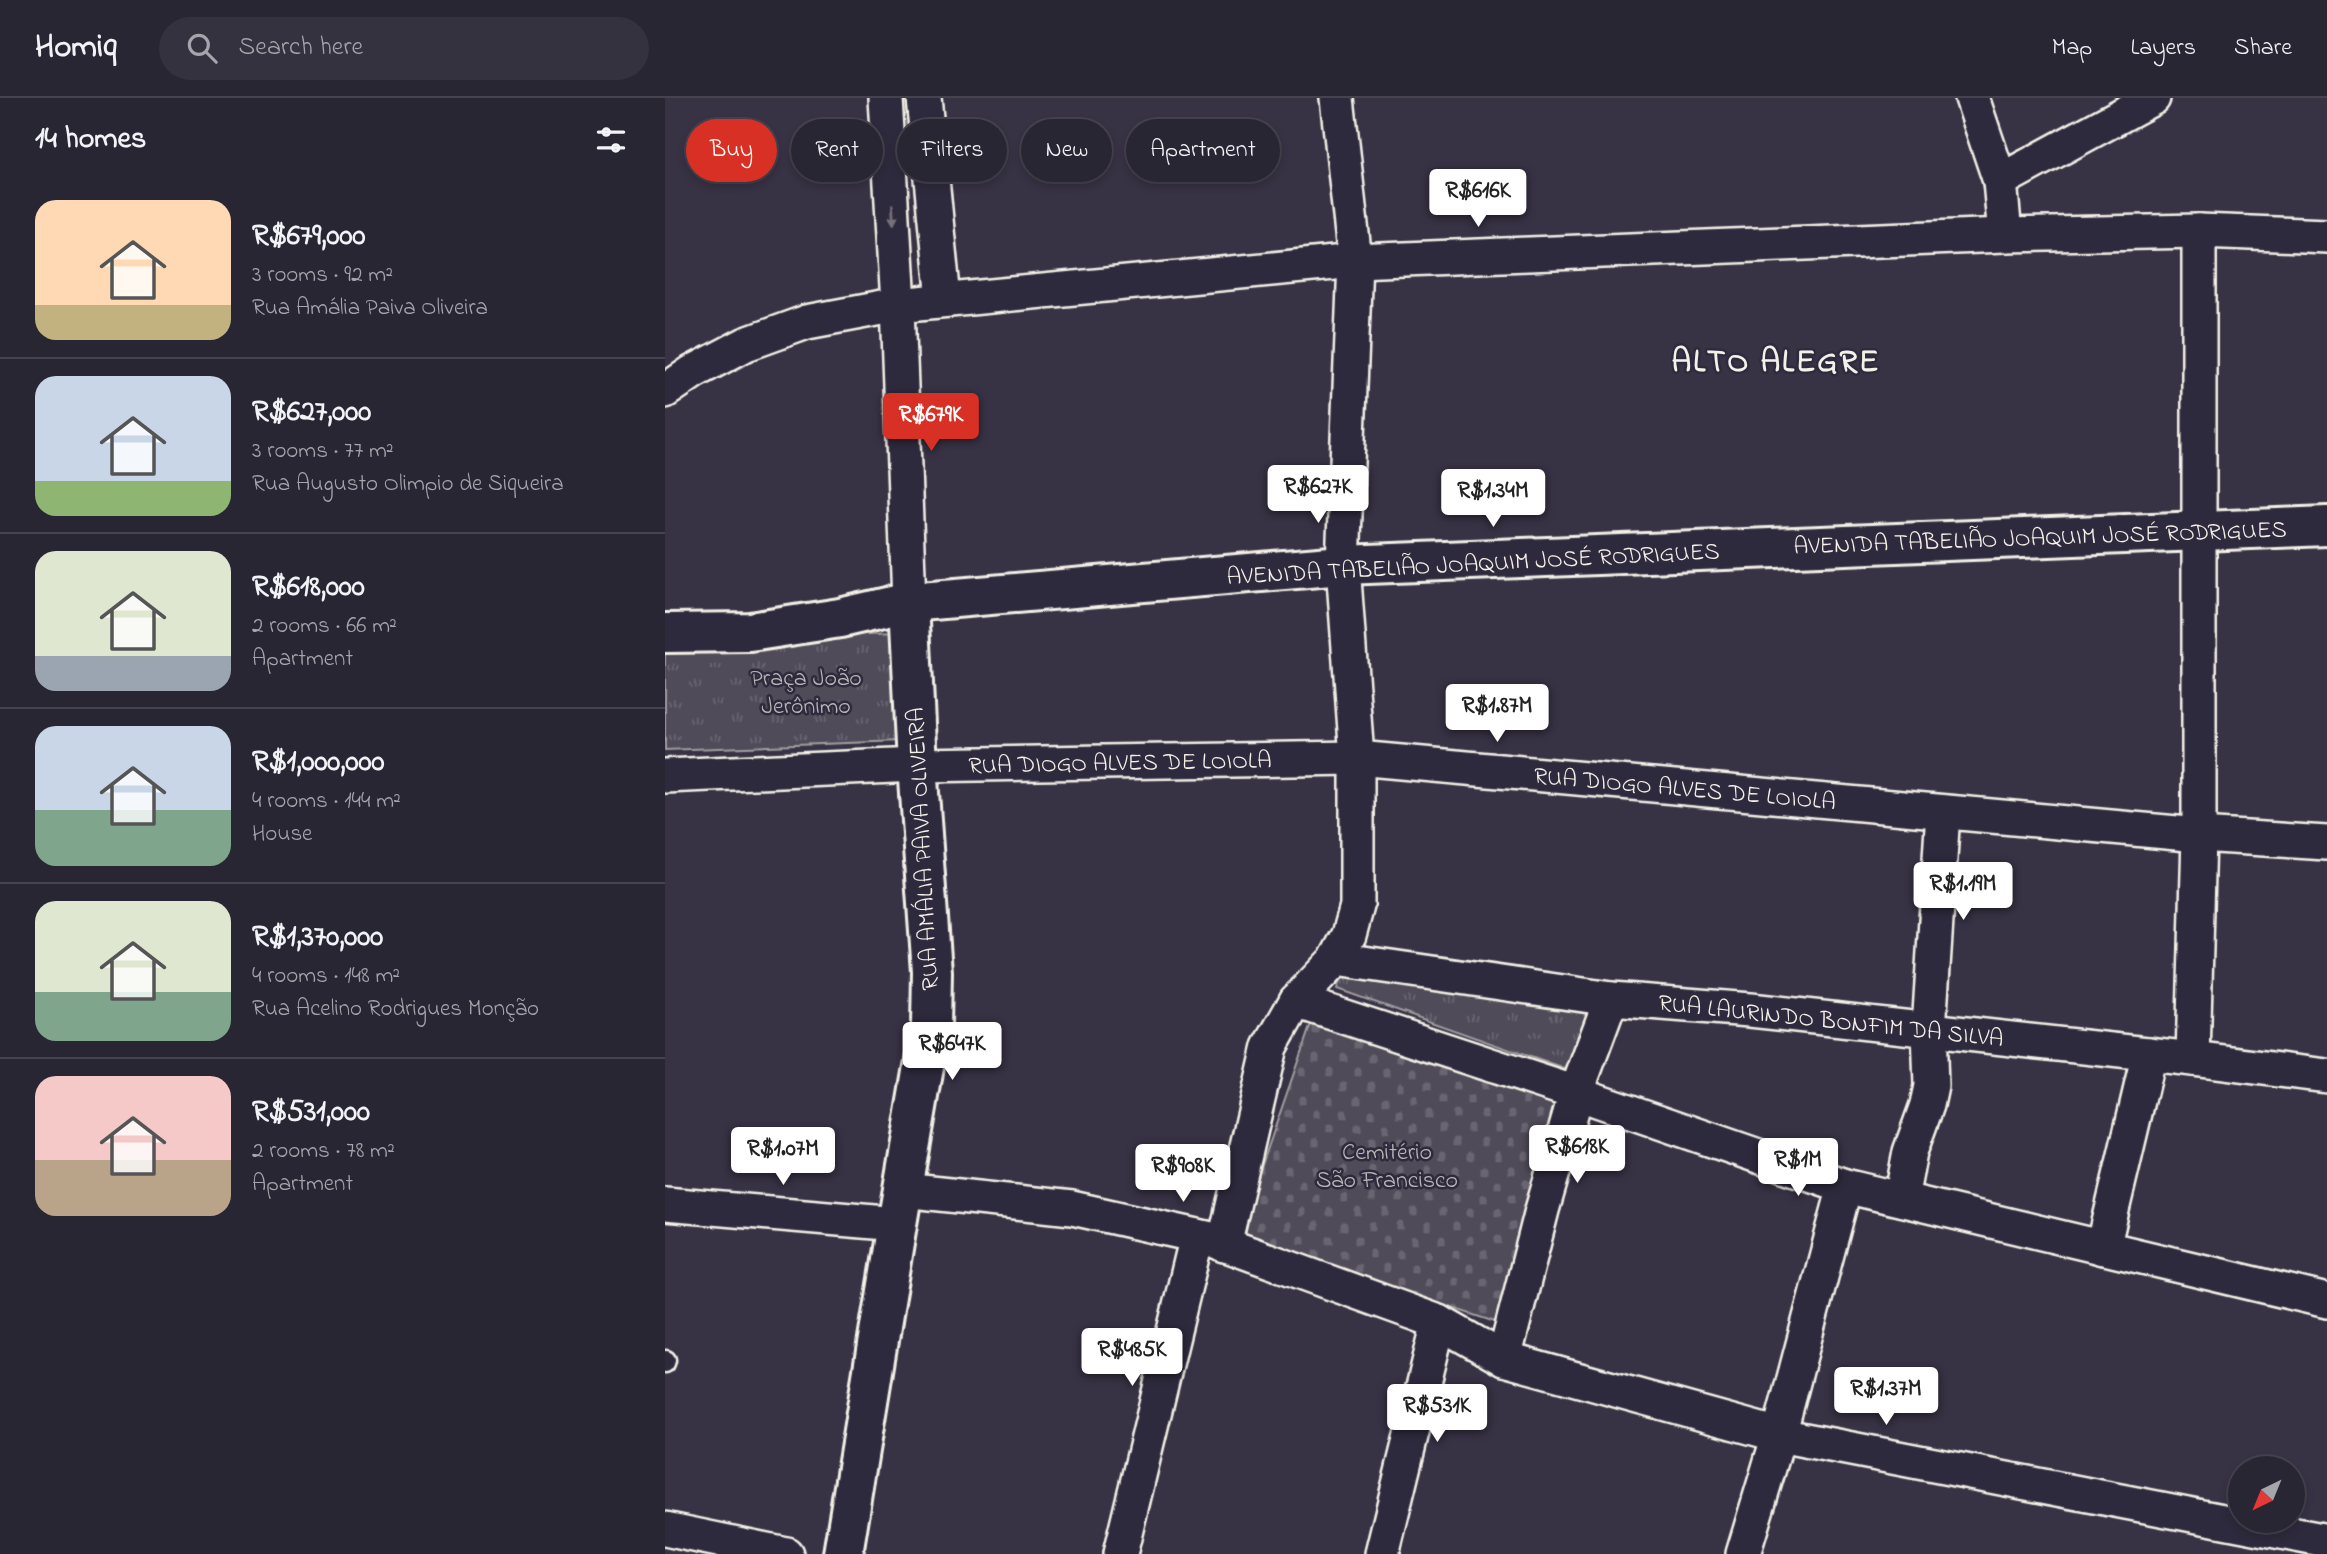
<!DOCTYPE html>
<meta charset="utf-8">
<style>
:root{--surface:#292633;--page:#35323f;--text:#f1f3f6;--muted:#a5a5ac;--line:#45434e;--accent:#d93025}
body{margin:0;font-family:"Indie Flower",sans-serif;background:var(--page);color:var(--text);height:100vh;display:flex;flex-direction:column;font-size:26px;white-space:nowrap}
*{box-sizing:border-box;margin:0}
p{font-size:23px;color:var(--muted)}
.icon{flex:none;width:38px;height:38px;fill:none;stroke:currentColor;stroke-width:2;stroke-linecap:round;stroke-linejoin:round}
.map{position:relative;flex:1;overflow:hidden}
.sheet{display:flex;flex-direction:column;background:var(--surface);width:665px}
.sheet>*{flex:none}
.banner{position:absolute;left:21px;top:21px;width:665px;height:63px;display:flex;gap:14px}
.needle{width:46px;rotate:223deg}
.controls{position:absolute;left:1563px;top:1358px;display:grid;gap:14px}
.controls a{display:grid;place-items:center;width:77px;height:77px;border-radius:50%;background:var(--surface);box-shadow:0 4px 10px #0003,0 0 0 2px var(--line);font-size:35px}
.price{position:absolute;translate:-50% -60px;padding:0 16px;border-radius:7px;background:#fff;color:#222;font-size:23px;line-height:46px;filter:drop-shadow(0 2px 4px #0008)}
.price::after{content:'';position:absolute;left:50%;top:42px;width:21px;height:16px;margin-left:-10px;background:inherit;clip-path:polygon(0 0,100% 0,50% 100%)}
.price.selected{background:var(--accent);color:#fff}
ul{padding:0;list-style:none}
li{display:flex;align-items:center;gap:21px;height:175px;padding:0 35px}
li+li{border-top:2px solid var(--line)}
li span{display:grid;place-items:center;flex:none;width:196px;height:140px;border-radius:21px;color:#555}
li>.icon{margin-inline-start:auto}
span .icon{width:84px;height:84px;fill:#fffc;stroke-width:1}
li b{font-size:30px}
h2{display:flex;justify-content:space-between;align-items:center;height:84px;padding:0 35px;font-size:30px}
.chip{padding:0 24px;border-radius:32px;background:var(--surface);box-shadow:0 4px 10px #0003,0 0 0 2px var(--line);font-size:24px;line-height:63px}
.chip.selected{background:var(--accent);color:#fff}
header{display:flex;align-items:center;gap:42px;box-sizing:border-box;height:98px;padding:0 35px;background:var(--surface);border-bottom:2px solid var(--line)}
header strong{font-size:33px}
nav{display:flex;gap:38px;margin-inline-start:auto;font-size:24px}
.search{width:490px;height:63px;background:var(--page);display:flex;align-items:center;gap:18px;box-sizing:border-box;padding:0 24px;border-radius:38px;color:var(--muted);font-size:26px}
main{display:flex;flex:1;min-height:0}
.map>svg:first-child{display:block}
.grass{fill:url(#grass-tufts);stroke:#a29ea0;stroke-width:2}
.cemetery{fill:url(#cemetery-stones);stroke:#a29ea0;stroke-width:2}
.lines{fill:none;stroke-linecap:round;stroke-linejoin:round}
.lane-casing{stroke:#f4f1e8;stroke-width:23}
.street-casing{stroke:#f4f1e8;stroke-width:38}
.secondary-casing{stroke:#f4f1e8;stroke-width:44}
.lane{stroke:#2f2a3d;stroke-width:18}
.street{stroke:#2f2a3d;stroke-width:33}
.secondary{stroke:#2f2a3d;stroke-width:38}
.oneway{fill:#747079}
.labels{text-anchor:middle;stroke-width:5;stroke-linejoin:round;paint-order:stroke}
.street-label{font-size:24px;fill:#f4f1e8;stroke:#2f2a3d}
.park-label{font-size:24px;fill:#bbb7b6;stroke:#2f2a3d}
.district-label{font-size:32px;font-weight:bold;letter-spacing:2px;fill:#f4f1e8;stroke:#2f2a3d}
</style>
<header>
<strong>Homiq</strong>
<div class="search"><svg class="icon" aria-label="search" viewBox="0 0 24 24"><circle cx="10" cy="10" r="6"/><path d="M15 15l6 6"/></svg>Search here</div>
<nav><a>Map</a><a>Layers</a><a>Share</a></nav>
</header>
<main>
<section class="sheet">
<h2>14 homes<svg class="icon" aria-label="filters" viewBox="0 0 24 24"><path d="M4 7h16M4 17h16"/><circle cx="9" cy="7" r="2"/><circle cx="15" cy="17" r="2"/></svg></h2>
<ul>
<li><span style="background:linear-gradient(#ffd9b3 75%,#c2b280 0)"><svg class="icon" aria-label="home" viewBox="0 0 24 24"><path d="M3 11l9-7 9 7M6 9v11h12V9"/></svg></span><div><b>R$679,000</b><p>3 rooms · 92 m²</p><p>Rua Amália Paiva Oliveira</p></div></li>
<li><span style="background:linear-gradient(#c9d6e8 75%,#8fb573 0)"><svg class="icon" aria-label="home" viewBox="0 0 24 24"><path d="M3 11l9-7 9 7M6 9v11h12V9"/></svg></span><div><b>R$627,000</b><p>3 rooms · 77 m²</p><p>Rua Augusto Olimpio de Siqueira</p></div></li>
<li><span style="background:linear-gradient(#dfe7d0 75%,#9aa5b1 0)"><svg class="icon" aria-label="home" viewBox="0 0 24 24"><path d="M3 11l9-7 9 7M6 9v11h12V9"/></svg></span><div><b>R$618,000</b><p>2 rooms · 66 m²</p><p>Apartment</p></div></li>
<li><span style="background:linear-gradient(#c9d6e8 60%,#7fa58c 0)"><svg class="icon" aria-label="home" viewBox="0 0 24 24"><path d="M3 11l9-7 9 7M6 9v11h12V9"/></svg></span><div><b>R$1,000,000</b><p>4 rooms · 144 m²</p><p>House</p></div></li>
<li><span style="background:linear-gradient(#dfe7d0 65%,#7fa58c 0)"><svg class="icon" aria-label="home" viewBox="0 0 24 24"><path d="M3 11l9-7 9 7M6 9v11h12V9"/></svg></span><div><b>R$1,370,000</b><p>4 rooms · 148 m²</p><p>Rua Acelino Rodrigues Monção</p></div></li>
<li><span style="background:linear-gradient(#f6c9c9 60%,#b9a48a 0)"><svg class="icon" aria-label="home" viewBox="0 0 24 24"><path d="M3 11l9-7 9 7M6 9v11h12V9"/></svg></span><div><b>R$531,000</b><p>2 rooms · 78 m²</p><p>Apartment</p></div></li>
</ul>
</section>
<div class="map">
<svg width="1662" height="1456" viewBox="0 0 1662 1456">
<defs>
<pattern id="grass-tufts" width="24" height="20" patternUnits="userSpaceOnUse" patternTransform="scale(1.75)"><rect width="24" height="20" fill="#504b59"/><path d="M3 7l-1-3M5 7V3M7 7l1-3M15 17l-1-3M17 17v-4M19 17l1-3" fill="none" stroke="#6a6571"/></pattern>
<pattern id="cemetery-stones" width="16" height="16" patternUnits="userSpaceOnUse" patternTransform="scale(1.75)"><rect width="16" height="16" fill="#504b59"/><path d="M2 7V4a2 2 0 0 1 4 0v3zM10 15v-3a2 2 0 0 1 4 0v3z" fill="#6a6571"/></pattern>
</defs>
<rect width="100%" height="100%" fill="#373244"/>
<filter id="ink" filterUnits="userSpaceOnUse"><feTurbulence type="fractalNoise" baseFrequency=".0143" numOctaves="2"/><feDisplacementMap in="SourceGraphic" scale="14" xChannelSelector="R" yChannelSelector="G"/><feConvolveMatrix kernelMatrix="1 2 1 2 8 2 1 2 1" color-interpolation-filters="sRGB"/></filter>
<g filter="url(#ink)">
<g class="grass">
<polygon points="231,535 236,643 0,652 0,543"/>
<polygon points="684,860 940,911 914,976 672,891"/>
</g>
<polygon class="cemetery" points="648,920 906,1005 836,1226 572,1139"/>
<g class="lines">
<g class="lane-casing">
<polyline id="lane" points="0,1265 1,1262"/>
</g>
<g class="street-casing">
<g id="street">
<polyline points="221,0 233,207 244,504"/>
<polyline points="259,0 279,202"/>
<polyline points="1307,0 1335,83 1340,137"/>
<polyline points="1335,83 1488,0"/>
<polyline points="0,293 28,274 81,246 142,224 233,207 690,163 1340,137 1534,133 1662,138"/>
<polyline points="0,678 252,667 692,660 1534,737 1662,745"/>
<polyline points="671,861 946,901 1085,912 1528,961 1662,978"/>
<polyline points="631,903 911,995 1180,1088 1662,1203"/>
<polyline points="1528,961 1534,737 1534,133"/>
<polyline points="238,1092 407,1110 542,1140 774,1224 839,1261 1114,1337 1662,1443"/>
<polyline points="1236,1101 1245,1054 1262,1007 1266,988 1264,931 1278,714"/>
<polyline points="0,1106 232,1126"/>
<polyline points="559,1147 605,949 631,903 671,861 684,837 692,808 692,660 678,467 690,163 672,0"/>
<polyline points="1438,1150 1484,956"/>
<polyline points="839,1261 877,1112 911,995 946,901"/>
<polyline points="0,1431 121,1456"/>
<polyline points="455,1456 532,1138"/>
<polyline points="717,1456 774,1224"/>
<polyline points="1078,1456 1114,1337 1180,1088"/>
</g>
</g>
<g class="secondary-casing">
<g id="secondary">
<polyline points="0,535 85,534 175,520 244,504 678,467 1662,428"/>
<polyline points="178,1456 232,1126 266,928 267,874 252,667 244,504"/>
</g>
</g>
<use href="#lane" class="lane"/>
<use href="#street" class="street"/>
<use href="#secondary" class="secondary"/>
</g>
<defs><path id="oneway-solid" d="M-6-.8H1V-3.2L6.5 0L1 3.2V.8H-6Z" transform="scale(1.75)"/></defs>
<use class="oneway" href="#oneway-solid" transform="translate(228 117) rotate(87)"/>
</g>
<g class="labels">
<g class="street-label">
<text transform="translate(1375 439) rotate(-2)" y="8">AVENIDA TABELIÃO JOAQUIM JOSÉ RODRIGUES</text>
<text transform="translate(808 465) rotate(-3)" y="8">AVENIDA TABELIÃO JOAQUIM JOSÉ RODRIGUES</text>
<text transform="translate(455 664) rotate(-1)" y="8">RUA DIOGO ALVES DE LOIOLA</text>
<text transform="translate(1020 690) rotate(5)" y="8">RUA DIOGO ALVES DE LOIOLA</text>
<text transform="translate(257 751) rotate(-93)" y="8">RUA AMÁLIA PAIVA OLIVEIRA</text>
<text transform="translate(1166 922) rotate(6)" y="8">RUA LAURINDO BONFIM DA SILVA</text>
</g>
<g class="park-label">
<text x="141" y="587">Praça João<tspan x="141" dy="28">Jerônimo</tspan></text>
<text x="722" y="1061">Cemitério<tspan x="722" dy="28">São Francisco</tspan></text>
</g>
<g class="district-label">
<text x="1111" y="273">ALTO ALEGRE</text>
</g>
</g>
</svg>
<div class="controls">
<a><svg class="needle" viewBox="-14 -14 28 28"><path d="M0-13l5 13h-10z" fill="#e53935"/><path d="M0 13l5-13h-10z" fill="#a5a5ac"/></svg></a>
</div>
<b class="price" style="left:813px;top:131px">R$616K</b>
<b class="price selected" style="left:266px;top:355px">R$679K</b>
<b class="price" style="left:653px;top:427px">R$627K</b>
<b class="price" style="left:828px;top:431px">R$1.34M</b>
<b class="price" style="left:832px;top:646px">R$1.87M</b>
<b class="price" style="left:1298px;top:824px">R$1.19M</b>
<b class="price" style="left:287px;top:984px">R$647K</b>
<b class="price" style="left:912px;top:1087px">R$618K</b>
<b class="price" style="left:118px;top:1089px">R$1.07M</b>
<b class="price" style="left:1133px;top:1100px">R$1M</b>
<b class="price" style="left:518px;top:1106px">R$908K</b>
<b class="price" style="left:467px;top:1290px">R$485K</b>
<b class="price" style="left:1221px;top:1329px">R$1.37M</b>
<b class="price" style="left:772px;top:1346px">R$531K</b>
<div class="banner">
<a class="chip selected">Buy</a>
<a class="chip">Rent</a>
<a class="chip">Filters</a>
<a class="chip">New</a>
<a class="chip">Apartment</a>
</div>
</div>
</main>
